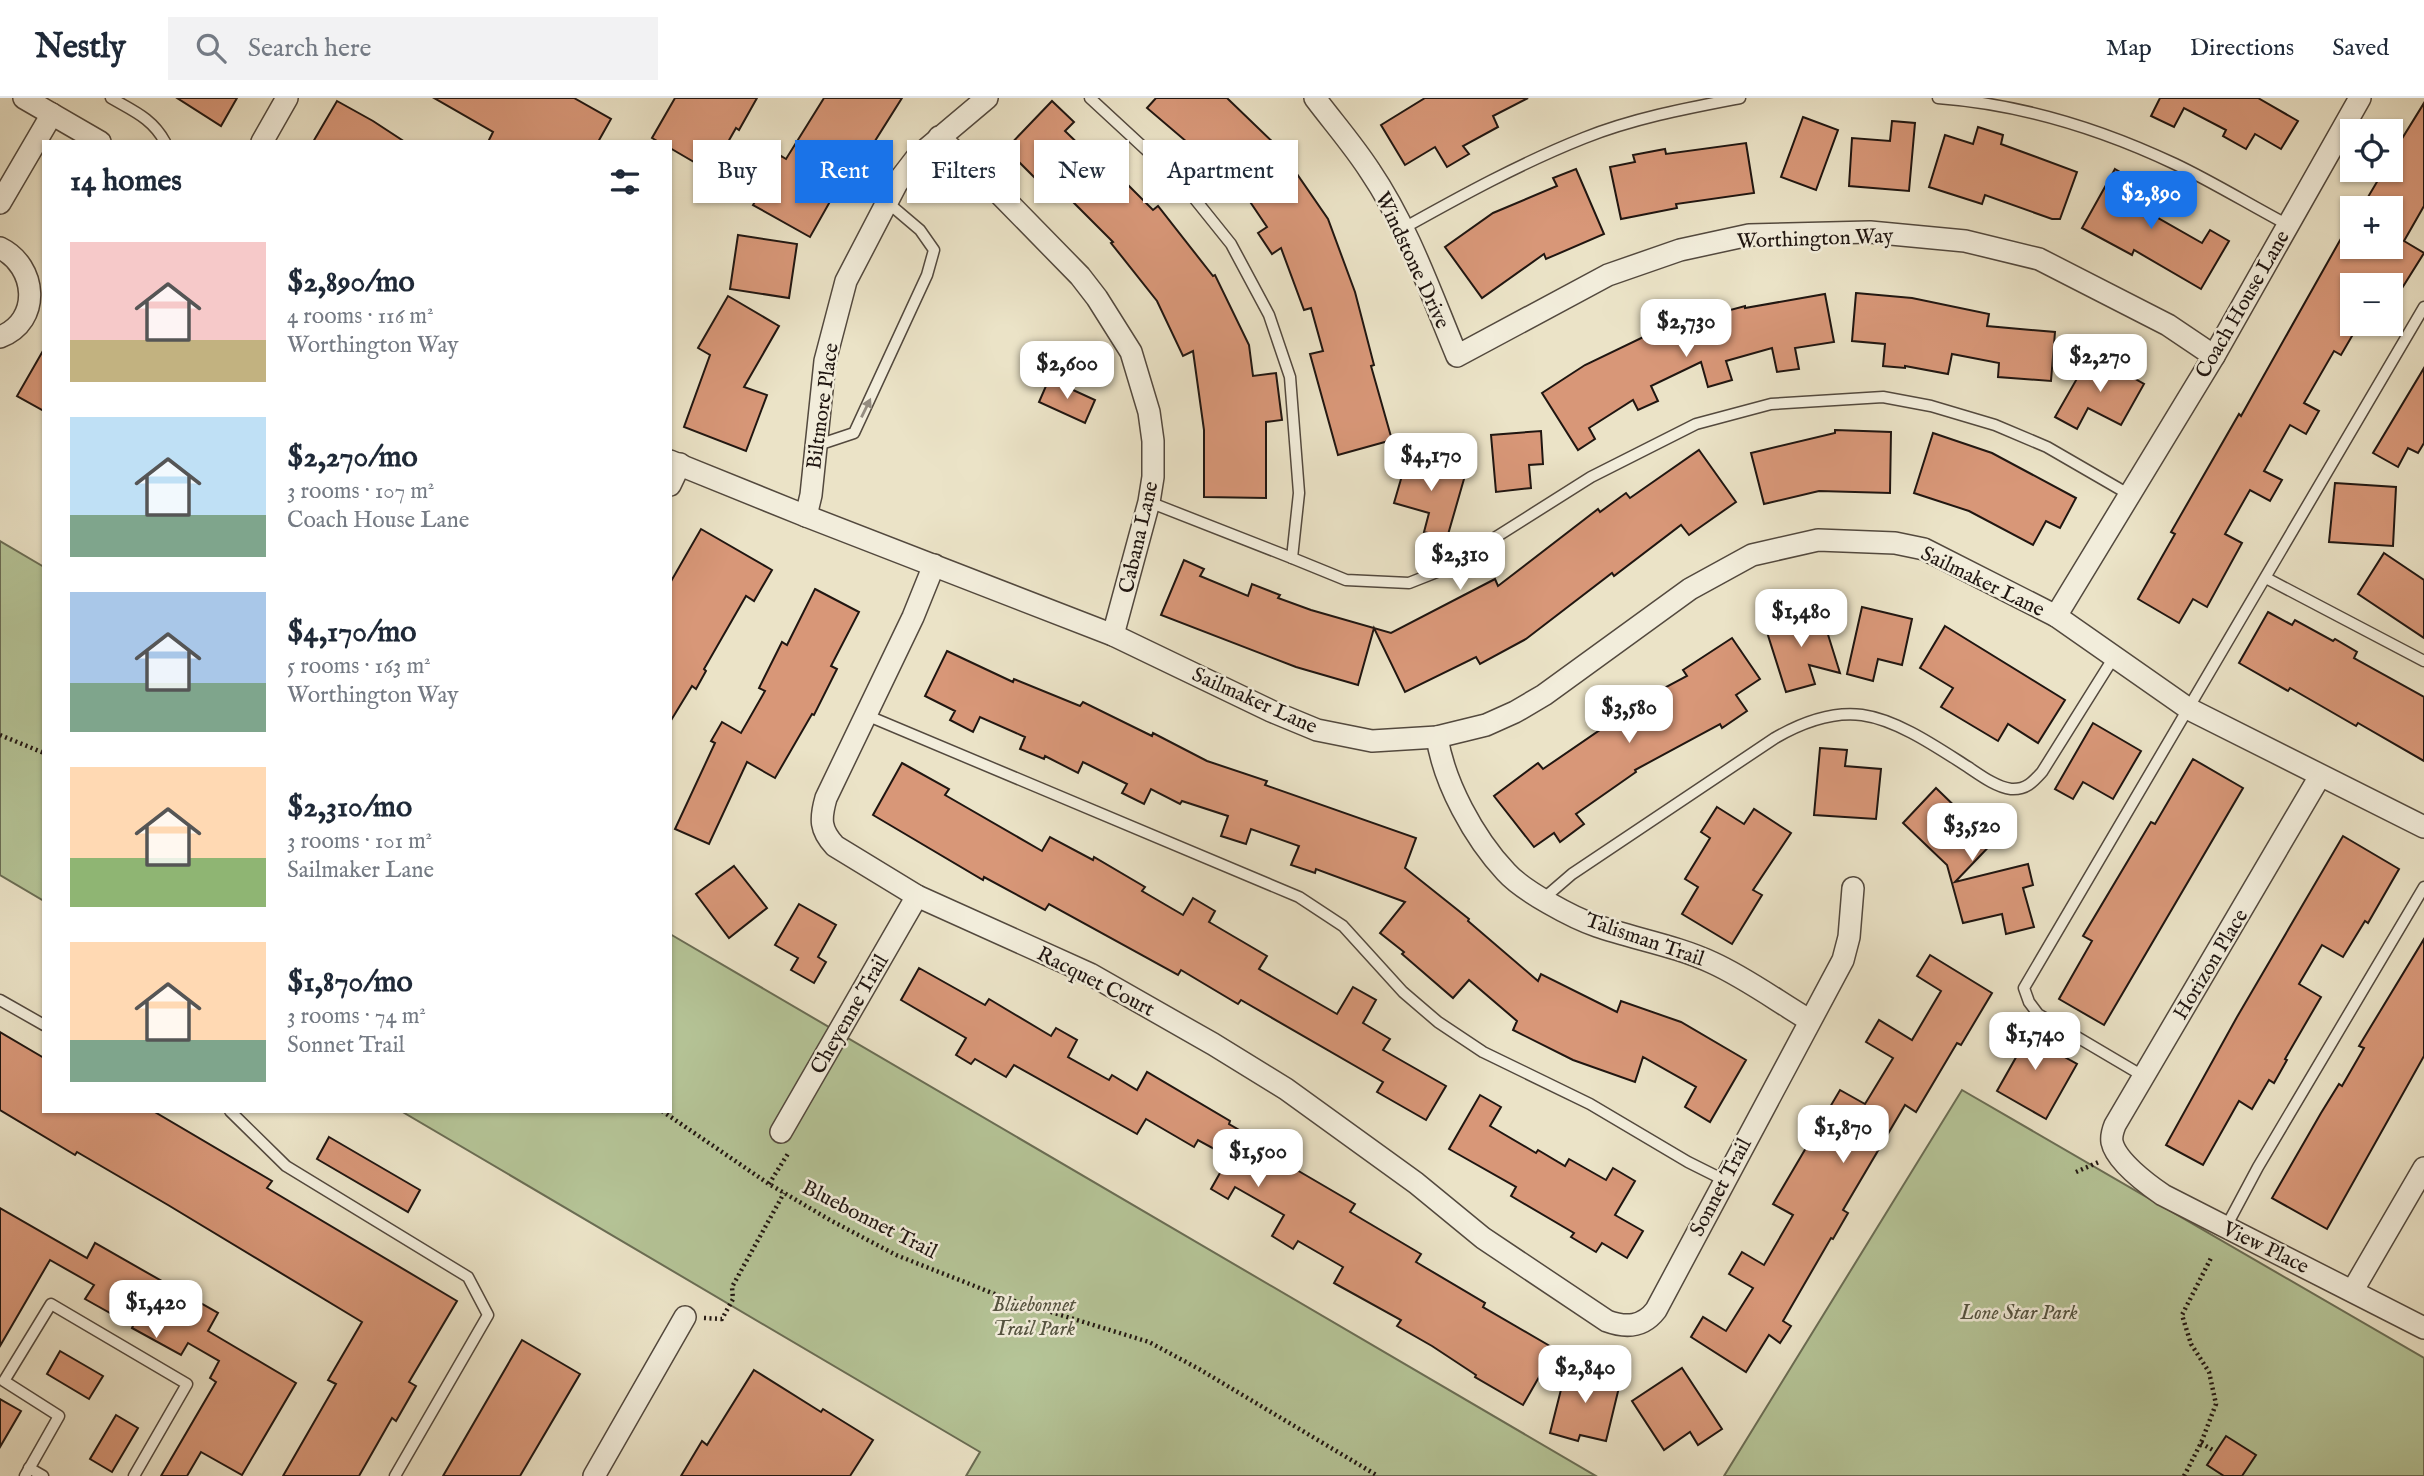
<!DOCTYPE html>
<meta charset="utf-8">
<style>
:root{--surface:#fff;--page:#f2f2f3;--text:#1f2937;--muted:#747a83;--line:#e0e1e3;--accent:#1a73e8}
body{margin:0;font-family:"IM FELL English",serif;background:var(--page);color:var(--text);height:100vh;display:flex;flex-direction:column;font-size:26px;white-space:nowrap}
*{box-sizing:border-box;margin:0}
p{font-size:23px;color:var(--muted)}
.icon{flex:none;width:38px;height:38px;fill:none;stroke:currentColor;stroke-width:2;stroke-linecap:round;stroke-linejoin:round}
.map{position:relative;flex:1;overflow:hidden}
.side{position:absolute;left:42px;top:42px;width:630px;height:973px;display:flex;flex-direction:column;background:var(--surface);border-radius:0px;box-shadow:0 2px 5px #0004}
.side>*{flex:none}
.hud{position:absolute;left:693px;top:42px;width:665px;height:63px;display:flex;gap:14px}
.fabs{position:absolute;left:2340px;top:21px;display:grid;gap:14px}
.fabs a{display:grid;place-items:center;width:63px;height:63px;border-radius:0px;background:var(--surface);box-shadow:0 2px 5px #0004;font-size:35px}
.price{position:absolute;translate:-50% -60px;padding:0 16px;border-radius:14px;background:#fff;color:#222;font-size:23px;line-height:46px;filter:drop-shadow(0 2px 4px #0008)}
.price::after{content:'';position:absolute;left:50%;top:42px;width:21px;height:16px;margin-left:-10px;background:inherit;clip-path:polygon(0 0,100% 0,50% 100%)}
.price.on{background:var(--accent);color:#fff}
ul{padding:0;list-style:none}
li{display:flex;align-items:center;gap:21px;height:175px;padding:0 28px}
li span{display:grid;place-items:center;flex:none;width:196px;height:140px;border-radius:0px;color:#555}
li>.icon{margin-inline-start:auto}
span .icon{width:84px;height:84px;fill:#fffc;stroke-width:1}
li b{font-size:30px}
h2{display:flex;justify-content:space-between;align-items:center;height:84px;padding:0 28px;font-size:30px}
.pill{padding:0 24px;border-radius:0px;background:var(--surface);box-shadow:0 2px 5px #0004;font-size:24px;line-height:63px}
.pill.on{background:var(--accent);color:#fff}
header{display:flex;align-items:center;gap:42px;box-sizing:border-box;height:98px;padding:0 35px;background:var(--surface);border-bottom:2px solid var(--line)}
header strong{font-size:33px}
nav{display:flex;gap:38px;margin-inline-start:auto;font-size:24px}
.search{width:490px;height:63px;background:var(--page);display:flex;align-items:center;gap:18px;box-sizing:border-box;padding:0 24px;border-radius:0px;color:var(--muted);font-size:26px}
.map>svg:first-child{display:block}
.green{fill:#b5c497;stroke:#6a6d54;stroke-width:2}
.building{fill:#d89778;stroke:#201611;stroke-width:2}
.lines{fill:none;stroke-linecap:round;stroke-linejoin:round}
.lane-casing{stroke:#53493e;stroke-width:13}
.street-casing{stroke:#53493e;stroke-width:24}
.path{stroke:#201611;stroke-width:4.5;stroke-dasharray:2 3.5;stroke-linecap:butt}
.lane{stroke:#f2eddb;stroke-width:10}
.street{stroke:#f2eddb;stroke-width:21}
.oneway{fill:#948c80}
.labels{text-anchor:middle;stroke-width:5;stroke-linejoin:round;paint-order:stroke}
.street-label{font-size:21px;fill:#201611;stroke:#f2eddb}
.park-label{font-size:21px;font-style:italic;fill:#545340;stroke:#f2eddb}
</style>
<header>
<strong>Nestly</strong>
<div class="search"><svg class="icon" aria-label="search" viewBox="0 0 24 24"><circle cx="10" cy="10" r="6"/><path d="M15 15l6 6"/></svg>Search here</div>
<nav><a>Map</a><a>Directions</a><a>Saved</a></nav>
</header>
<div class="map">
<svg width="2424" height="1378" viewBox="0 0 2424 1378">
<rect width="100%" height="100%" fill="#ebe3c7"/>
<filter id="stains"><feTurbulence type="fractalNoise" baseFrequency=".00286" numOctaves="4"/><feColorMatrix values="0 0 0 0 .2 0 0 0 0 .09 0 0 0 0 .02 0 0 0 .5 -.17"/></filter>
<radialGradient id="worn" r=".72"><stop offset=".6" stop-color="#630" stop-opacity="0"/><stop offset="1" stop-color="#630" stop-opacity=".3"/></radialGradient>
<g class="green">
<polygon points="0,443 44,469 44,803 0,777"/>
<polygon points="670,836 1596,1378 966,1378 980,1354 401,1013 670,1013"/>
<polygon points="1962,992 2424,1260 2424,1378 1724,1378"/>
</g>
<g class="building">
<polygon points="177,0 237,0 221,28"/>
<polygon points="434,0 574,0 611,21 598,44 488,44 493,34"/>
<polygon points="675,0 757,0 739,32 736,30 711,74 670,50 670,44 659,44 652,40"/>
<polygon points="824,0 902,0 851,81 845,77 810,139 753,107 781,58 786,61"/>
<polygon points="1156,0 1227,0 1279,50 1328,121 1355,194 1374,267 1371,268 1392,342 1338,357 1310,256 1323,253 1311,210 1304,212 1281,150 1272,156 1258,135 1267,129 1234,80 1224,90 1195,62 1201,56 1147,10"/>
<polygon points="1425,0 1528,0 1493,18 1498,29 1463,48 1469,56 1447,69 1435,49 1405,67 1381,27"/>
<polygon points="2160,0 2258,0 2298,23 2281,51 2255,36 2246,51 2223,38 2226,32 2184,10 2174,29 2151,18"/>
<polygon points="337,3 373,23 405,44 313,44"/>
<polygon points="1052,3 1074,24 1065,33 1093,60 1097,56 1153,112 1158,108 1213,178 1215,177 1249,247 1253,278 1276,275 1282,322 1266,324 1266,400 1204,399 1204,332 1193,253 1183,258 1157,203 1111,145 1113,144 1050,81 1043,88 1006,51"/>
<polygon points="2424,5 2424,108 2404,143 2424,155 2399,195 2390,190 2390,187 2352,187 2352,226 2359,226 2341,257 2334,253 2304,305 2319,313 2306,336 2290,327 2264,373 2282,382 2270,403 2250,392 2225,436 2242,445 2207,509 2193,501 2179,525 2138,501 2175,436 2171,434 2239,316 2241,318 2352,121 2352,149 2390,149 2390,110 2368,99 2384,72 2390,72 2390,60"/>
<polygon points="1803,19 1838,32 1816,92 1781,79"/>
<polygon points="1892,23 1915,25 1909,93 1849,88 1852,40 1890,43"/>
<polygon points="1978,29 2003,37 2001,46 2077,74 2060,121 2052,121 1985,97 1982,106 1929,89 1945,37 1973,46"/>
<polygon points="1746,45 1754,95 1676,106 1677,110 1621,121 1610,69 1635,64 1633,57 1665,51 1666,56"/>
<polygon points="1576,71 1604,136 1546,161 1544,156 1482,200 1445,149 1493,115 1557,88 1553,80"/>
<polygon points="2115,71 2163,99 2153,117 2202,145 2210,132 2229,143 2201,191 2134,152 2132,157 2082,130"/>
<polygon points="738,137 797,146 789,200 730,191"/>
<polygon points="1856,195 1912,200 1989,216 1987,228 2055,234 2051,283 1998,279 1999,265 1952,256 1948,276 1905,268 1905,270 1883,268 1885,246 1852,243"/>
<polygon points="1825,196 1834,244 1795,250 1799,271 1777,274 1772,250 1726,263 1732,282 1708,289 1701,264 1651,288 1658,303 1638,312 1633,302 1589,330 1595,341 1578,352 1542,295 1585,267 1660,231 1745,208 1745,210"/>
<polygon points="728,198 779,228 744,289 767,297 746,353 684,329 710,257 698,250"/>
<polygon points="44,251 44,313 17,298"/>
<polygon points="2091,256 2144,286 2121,327 2088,310 2077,331 2055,319"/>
<polygon points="2424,270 2424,345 2418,355 2408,350 2398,369 2373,355"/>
<polygon points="1049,281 1095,302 1085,325 1039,304"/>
<polygon points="1835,332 1891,334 1890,395 1819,393 1764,406 1751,355 1835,335"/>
<polygon points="1541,333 1543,366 1529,367 1531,390 1496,394 1491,337"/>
<polygon points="1933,335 1992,355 2076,400 2060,430 2046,423 2033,447 1969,413 1914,395"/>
<polygon points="1699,352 1736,404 1689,437 1681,427 1614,478 1612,475 1526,541 1480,566 1476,559 1405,594 1374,530 1358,587 1296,569 1161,517 1184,462 1204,471 1200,478 1248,498 1252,486 1280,497 1278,500 1311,512 1391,535 1495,481 1498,488 1598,411 1600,414 1626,395 1630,400"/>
<polygon points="1408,357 1466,374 1447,440 1424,434 1429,415 1394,405"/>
<polygon points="2335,385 2396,389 2393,448 2329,444"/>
<polygon points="701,431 772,472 754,503 746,498 704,571 706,573 696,591 692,588 670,624 670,485"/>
<polygon points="2384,455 2424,482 2424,540 2358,496"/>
<polygon points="815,491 859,514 831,568 837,571 814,617 812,616 775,680 747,664 709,746 675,731 715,645 711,643 722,624 741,635 765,593 759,590 782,544 787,547"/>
<polygon points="1862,509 1912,521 1902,567 1878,561 1873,583 1847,576"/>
<polygon points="1820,511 1840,575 1809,567 1815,586 1786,594 1765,528"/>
<polygon points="2268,514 2292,527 2295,522 2333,543 2335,541 2357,554 2354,560 2424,599 2424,663 2358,625 2356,628 2290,590 2288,593 2239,565"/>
<polygon points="1945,528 2065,602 2038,645 2008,626 1998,643 1941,609 1953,590 1920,570"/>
<polygon points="1732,540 1760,581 1736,597 1747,613 1722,630 1720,626 1635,672 1636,674 1576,716 1584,726 1560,744 1554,735 1534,749 1494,698 1538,665 1543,671 1626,614 1625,611 1687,578 1683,572"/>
<polygon points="947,553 1013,584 1014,581 1080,608 1083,604 1152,638 1153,635 1207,663 1267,683 1265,687 1416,740 1405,770 1469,821 1468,823 1538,883 1541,876 1617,914 1621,903 1681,924 1746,962 1710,1024 1685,1009 1696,989 1643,959 1635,984 1573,962 1513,932 1517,923 1469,882 1453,900 1402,856 1404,854 1380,835 1405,804 1316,771 1315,775 1291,767 1299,748 1251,731 1246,746 1221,738 1228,718 1182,703 1180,706 1151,691 1144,706 1122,695 1127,686 1083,664 1078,675 1045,658 1044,661 1020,651 1025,639 980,619 973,634 950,622 955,613 925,598"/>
<polygon points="2093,625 2141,653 2113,701 2083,684 2073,701 2055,691"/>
<polygon points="1820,650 1847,652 1845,668 1881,671 1876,721 1814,717"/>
<polygon points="2193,661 2243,690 2104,927 2059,901 2092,843 2083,838 2151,724 2155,726"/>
<polygon points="902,665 949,691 945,697 1042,753 1050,739 1093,762 1094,759 1145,789 1142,793 1183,817 1193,800 1215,813 1209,824 1267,858 1259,871 1337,916 1353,889 1376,902 1363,925 1390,941 1383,952 1446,988 1426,1022 1377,994 1383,984 1241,902 1238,906 1181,872 1178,877 1049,806 1045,812 984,779 983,782 873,717"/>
<polygon points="1936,690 1972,725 1979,717 2000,737 1955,784 2028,766 2033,787 2023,790 2034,829 2006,836 2002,816 1963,825 1947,767 1903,725"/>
<polygon points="1717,709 1744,726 1754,711 1791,735 1753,792 1762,797 1732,846 1682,816 1698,789 1685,781 1710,740 1701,734"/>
<polygon points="2343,738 2399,771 2368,825 2365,823 2343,859 2322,847 2299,886 2321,899 2285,961 2287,962 2274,985 2269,982 2252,1011 2239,1003 2203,1067 2166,1047 2237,919"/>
<polygon points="734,768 767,810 729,840 696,796"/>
<polygon points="799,806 836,827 818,859 826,864 814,885 791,872 798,860 775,847"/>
<polygon points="2424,841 2424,958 2327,1131 2272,1100 2321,1015 2339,986 2342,988 2364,950 2359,948"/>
<polygon points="1930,857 1992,895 1961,947 1957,945 1916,1014 1905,1007 1843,1112 1848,1115 1833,1141 1831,1140 1783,1223 1791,1228 1780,1245 1769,1237 1746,1274 1691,1239 1703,1219 1726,1233 1753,1190 1729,1176 1742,1154 1764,1167 1793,1117 1773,1106 1840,992 1865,1006 1893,960 1866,944 1879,922 1912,942 1941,893 1917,878"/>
<polygon points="919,870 985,907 989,901 1051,938 1056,930 1077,942 1068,959 1109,982 1112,977 1137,992 1147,974 1230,1023 1229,1026 1293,1063 1290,1068 1355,1106 1350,1114 1421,1156 1416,1164 1485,1205 1483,1209 1555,1251 1523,1307 1475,1279 1476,1277 1432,1248 1397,1228 1401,1222 1334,1185 1343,1169 1298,1143 1293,1151 1272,1138 1284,1117 1235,1089 1228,1101 1211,1091 1229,1059 1198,1042 1194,1049 1146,1021 1137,1036 1014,967 1006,979 975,961 971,966 956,957 966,940 901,902"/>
<polygon points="2020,923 2048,939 2043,947 2077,966 2046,1021 1997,993 2019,954 2006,946"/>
<polygon points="0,934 44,960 44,1013 153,1013 272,1083 267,1090 457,1203 409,1284 416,1288 396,1323 392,1320 359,1378 283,1378 336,1286 328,1282 362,1224 168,1107 77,1054 75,1057 0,1012"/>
<polygon points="1480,997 1501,1009 1490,1028 1536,1055 1538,1052 1565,1068 1569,1061 1606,1082 1613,1070 1635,1083 1615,1117 1643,1133 1627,1160 1602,1145 1596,1154 1571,1139 1574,1135 1511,1098 1516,1089 1449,1051"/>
<polygon points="329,1039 420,1092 408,1114 317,1061"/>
<polygon points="0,1110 87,1160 95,1145 218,1215 208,1233 296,1285 242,1377 201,1354 187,1378 161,1378 216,1284 210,1280 219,1263 188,1245 181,1257 132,1230 133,1228 85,1201 94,1187 50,1162 0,1248"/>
<polygon points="522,1242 580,1276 520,1378 443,1378"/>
<polygon points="60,1253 103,1278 89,1301 47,1276"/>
<polygon points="1567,1268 1621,1281 1606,1343 1580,1337 1578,1343 1550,1335"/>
<polygon points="1682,1270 1722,1331 1698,1347 1690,1334 1664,1352 1632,1303"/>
<polygon points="754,1272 821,1314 823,1311 873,1342 850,1378 681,1378 702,1343 707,1347"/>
<polygon points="0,1301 21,1313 0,1349"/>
<polygon points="116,1317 138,1330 112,1374 90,1361"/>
<polygon points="2226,1338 2256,1357 2242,1378 2224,1378 2207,1367"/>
</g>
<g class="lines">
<g class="lane-casing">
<g id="lane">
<path d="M111,0C133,13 152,20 165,44"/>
<polyline points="1090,0 1182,85 1231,146 1269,217 1290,279 1299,395 1292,460 1346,482 1409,485 1447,470 1591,379 1696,326 1771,306 1883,299 1931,308 1995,327 2047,349 2130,397"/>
<path d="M1938,0C2019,6 2101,31 2175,66C2213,84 2250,107 2288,127"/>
<path d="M1402,131C1461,98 1521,65 1584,40C1634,20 1688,10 1740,0"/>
<polyline points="815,348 854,335 927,177 934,152 920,132 887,104"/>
<polyline points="1149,404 1292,460"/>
<polyline points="2266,480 2424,563"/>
<polyline points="866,617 1299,799 1343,828 1403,894 1438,924 1483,954 1590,1006 1688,1064 1724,1082"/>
<path d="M1543,801L1572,776L1775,640C1801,625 1831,613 1862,617C1898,622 1938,650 1968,669C1980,677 1996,689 2011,691C2026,692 2033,684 2042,674L2114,559"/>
<polyline points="0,902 44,927"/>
<polyline points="2143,978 2038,916 2029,904 2024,890 2424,209"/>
<polyline points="230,1013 286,1068 468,1179 488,1217 395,1378"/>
<polyline points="2226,1129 2258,1069 2424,789"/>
<polyline points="29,1370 43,1378"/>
<polyline points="25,1378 59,1318 4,1283 51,1206 187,1286 134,1378"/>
</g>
</g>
<g class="street-casing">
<g id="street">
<polyline points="24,0 100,44"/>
<path d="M1315,0C1333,24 1354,48 1370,73C1408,129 1431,196 1457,258L1608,177L1680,152L1749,137L1870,134L1965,143L2039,161L2168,227L2214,258"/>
<polyline points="939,39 988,84 1080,178 1097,200 1131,254 1149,314 1153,343 1153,379 1149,404 1113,537"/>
<polyline points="262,44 287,0"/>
<polyline points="0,105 52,16"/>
<path d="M0,150C37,168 42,223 0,239"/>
<polyline points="670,363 806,418 1113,537 1271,613 1317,632 1372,643 1437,639 1486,627 1515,614 1544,597 1690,491 1752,457 1818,442 1895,445 1924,451 2056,518 2189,611 2424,729"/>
<polyline points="670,387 680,366"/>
<polyline points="806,418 811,397 825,263 846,183 897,85 917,59 987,0"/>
<path d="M934,467L913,519L826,700C820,721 820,732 835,748L917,798L1090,876L1213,946L1286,991L1416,1085L1483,1140L1607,1223C1626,1230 1643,1229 1656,1212L1843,862L1849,839L1853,790"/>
<polyline points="2056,518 2214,258 2360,0"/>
<path d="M1437,639C1444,685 1474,740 1506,774C1523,793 1573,820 1597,828C1635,841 1677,848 1713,865C1746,880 1777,903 1809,922"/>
<path d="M2320,678L2115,1027C2113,1032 2111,1038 2112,1044C2116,1063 2147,1086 2163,1097L2424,1230"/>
<polyline points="781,1034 917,798"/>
<polyline points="2353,1192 2424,1070"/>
<polyline points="594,1378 685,1219"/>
</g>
</g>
<g class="path">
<polyline points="0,637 44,655"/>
<polyline points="662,1013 769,1086 830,1122 896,1157 1005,1200 1149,1244 1199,1271 1378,1378"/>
<polyline points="2076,1074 2101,1063"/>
<polyline points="769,1086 789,1054"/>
<polyline points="704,1220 722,1221 733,1201 732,1189 784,1095"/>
<polyline points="2201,1345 2216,1354"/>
<polyline points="2184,1378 2201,1345 2216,1306 2209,1274 2191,1246 2182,1217 2212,1158"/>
</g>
<use href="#lane" class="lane"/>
<use href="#street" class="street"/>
</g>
<defs><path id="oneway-solid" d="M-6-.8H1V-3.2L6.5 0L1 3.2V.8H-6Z" transform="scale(1.75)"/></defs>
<use class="oneway" href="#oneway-solid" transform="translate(866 310) rotate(-64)"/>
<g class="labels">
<g class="street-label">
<text transform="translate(1815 140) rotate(-2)" y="7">Worthington Way</text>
<text transform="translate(1413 162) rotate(65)" y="7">Windstone Drive</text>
<text transform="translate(2242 206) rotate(-60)" y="7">Coach House Lane</text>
<text transform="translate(822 308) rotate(-82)" y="7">Biltmore Place</text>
<text transform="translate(1138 439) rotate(-77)" y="7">Cabana Lane</text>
<text transform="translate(1983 483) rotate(26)" y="7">Sailmaker Lane</text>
<text transform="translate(1255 602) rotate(24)" y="7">Sailmaker Lane</text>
<text transform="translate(1645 841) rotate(19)" y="7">Talisman Trail</text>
<text transform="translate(2210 866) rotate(-59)" y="7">Horizon Place</text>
<text transform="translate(1096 883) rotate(27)" y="7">Racquet Court</text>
<text transform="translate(849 916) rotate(-60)" y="7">Cheyenne Trail</text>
<text transform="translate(1720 1089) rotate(-62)" y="7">Sonnet Trail</text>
<text transform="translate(870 1121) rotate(27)" y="7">Bluebonnet Trail</text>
<text transform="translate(2266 1149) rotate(26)" y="7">View Place</text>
</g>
<g class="park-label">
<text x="1034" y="1213">Bluebonnet<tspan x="1034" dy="24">Trail Park</tspan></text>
<text x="2019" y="1221">Lone Star Park</text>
</g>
</g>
<rect width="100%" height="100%" filter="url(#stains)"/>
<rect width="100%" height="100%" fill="url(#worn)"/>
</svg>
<div class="fabs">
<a><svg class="icon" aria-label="locate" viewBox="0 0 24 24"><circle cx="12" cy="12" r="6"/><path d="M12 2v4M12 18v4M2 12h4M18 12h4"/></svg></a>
<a>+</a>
<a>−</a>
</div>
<b class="price on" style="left:2151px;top:133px">$2,890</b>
<b class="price" style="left:1686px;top:261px">$2,730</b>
<b class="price" style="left:2100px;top:296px">$2,270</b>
<b class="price" style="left:1067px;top:303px">$2,600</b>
<b class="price" style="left:1431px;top:395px">$4,170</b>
<b class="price" style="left:1460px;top:494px">$2,310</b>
<b class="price" style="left:1801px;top:551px">$1,480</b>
<b class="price" style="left:1629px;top:647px">$3,580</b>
<b class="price" style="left:1972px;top:765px">$3,520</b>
<b class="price" style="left:2035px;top:974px">$1,740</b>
<b class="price" style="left:1843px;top:1067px">$1,870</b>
<b class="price" style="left:1258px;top:1091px">$1,500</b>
<b class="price" style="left:156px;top:1242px">$1,420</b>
<b class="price" style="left:1585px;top:1307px">$2,840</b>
<div class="hud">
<a class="pill">Buy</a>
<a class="pill on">Rent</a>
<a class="pill">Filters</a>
<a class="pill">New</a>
<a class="pill">Apartment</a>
</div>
<section class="side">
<h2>14 homes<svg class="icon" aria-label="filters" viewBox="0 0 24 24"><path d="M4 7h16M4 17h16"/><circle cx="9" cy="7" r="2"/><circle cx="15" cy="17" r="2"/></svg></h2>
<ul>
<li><span style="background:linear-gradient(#f6c9c9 70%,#c2b280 0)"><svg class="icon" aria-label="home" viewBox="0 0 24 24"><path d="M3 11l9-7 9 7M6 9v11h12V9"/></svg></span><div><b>$2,890/mo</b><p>4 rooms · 116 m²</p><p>Worthington Way</p></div></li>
<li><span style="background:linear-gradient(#bfe0f5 70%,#7fa58c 0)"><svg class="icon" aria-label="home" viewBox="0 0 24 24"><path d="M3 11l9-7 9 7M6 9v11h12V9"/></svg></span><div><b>$2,270/mo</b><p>3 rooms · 107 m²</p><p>Coach House Lane</p></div></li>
<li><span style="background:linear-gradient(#a9c7e8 65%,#7fa58c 0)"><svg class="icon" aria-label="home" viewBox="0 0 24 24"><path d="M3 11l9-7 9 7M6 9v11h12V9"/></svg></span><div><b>$4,170/mo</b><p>5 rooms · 163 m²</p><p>Worthington Way</p></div></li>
<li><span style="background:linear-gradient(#ffd9b3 65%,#8fb573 0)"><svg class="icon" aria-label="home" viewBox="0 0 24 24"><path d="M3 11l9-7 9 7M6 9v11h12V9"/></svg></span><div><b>$2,310/mo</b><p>3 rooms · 101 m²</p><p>Sailmaker Lane</p></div></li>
<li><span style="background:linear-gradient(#ffd9b3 70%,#7fa58c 0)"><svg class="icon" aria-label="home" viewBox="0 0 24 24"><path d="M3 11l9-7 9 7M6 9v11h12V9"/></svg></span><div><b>$1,870/mo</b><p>3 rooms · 74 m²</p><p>Sonnet Trail</p></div></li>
</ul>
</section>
</div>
